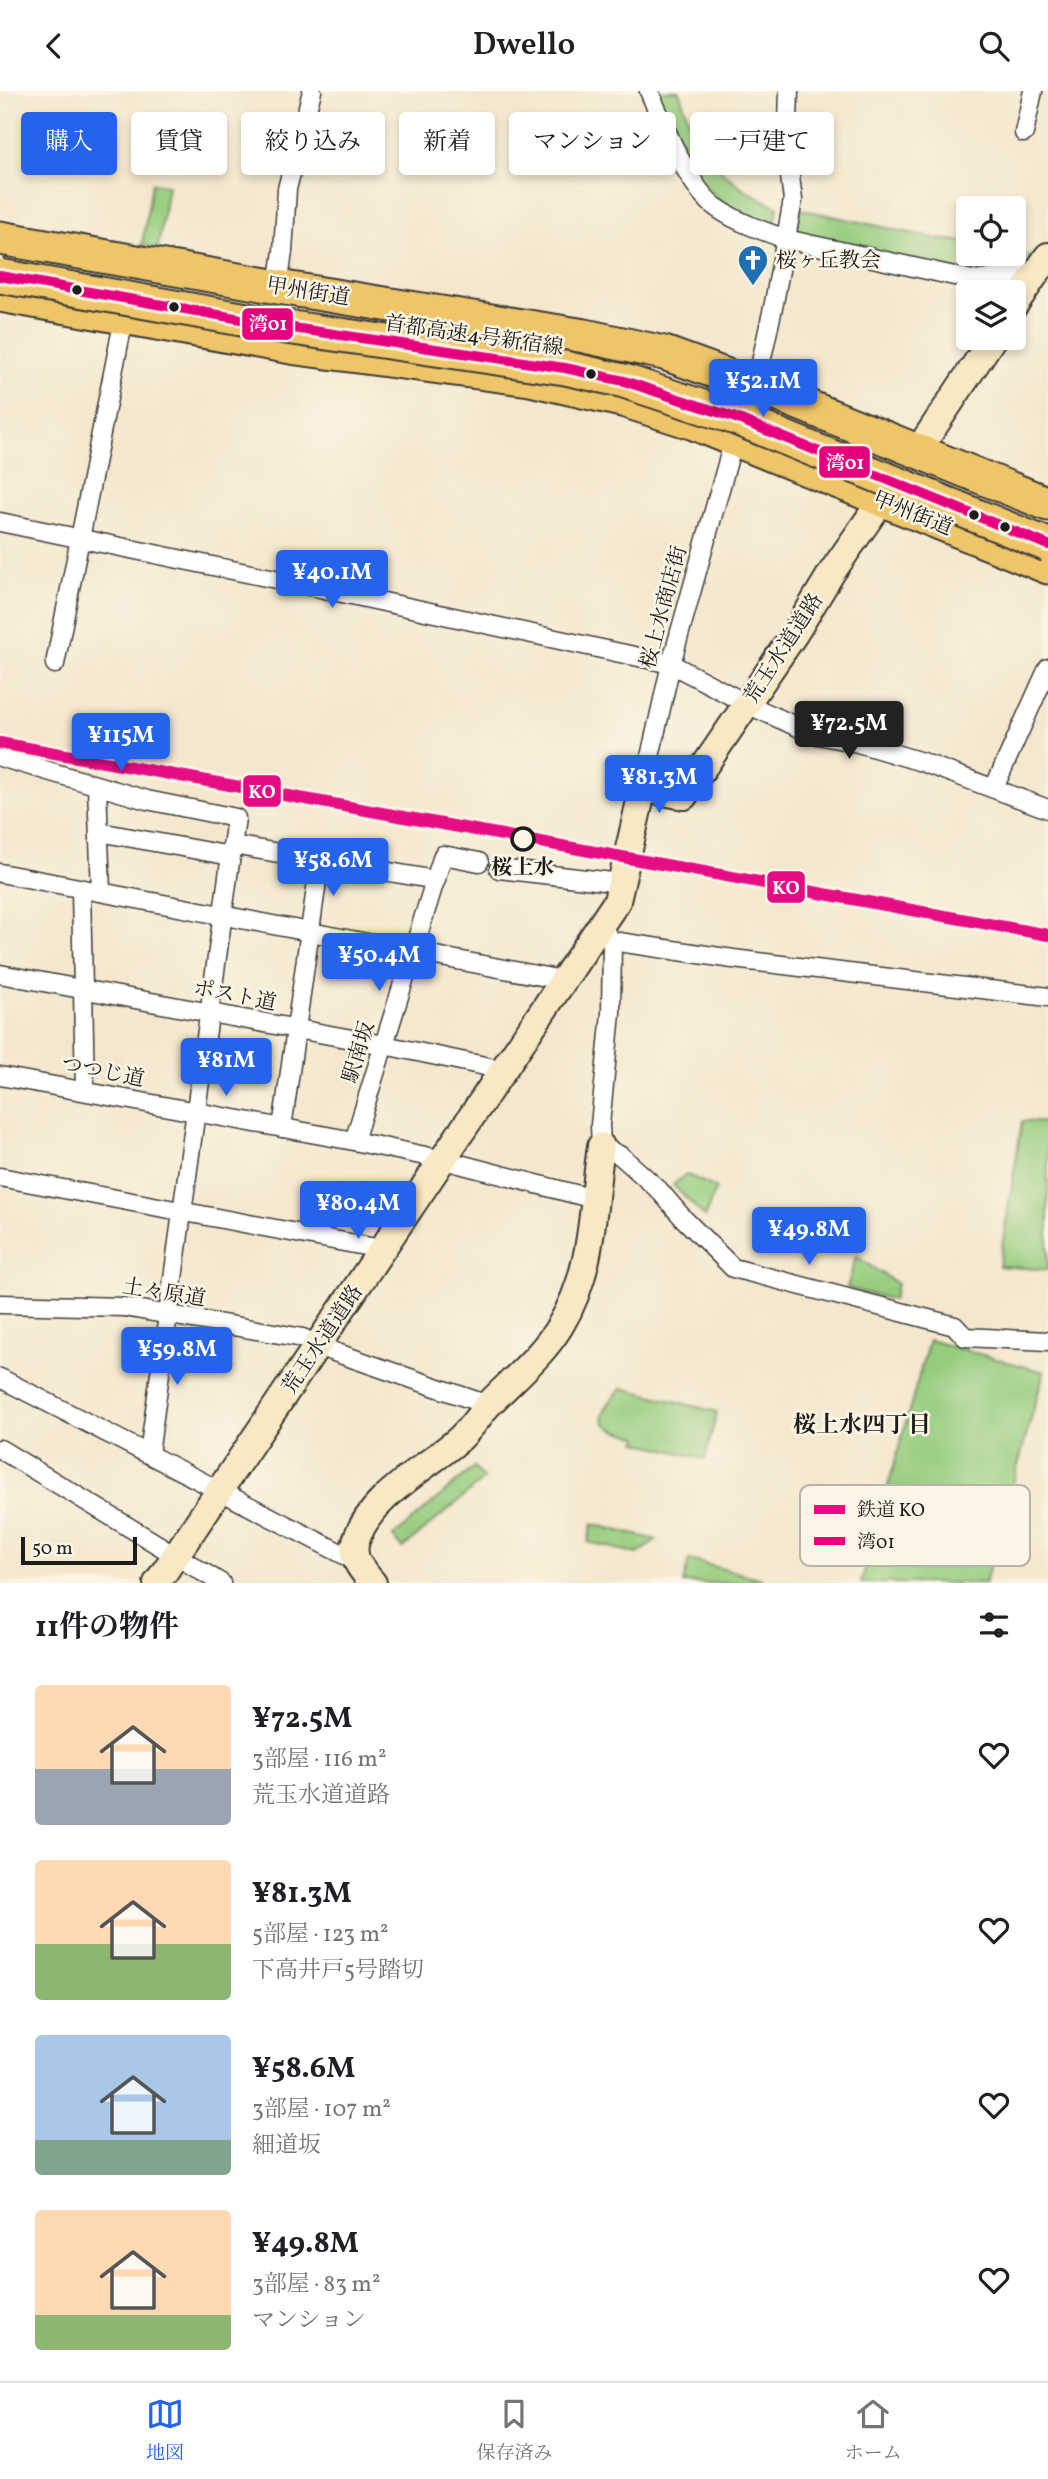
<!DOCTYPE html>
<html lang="ja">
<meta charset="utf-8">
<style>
:root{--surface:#fff;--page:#f6f6f6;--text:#202124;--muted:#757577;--line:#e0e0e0;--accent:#2563eb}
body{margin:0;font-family:Vollkorn,"Noto Serif JP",serif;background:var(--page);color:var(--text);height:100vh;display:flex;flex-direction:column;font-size:26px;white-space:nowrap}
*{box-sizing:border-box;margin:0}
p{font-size:23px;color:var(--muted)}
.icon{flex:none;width:38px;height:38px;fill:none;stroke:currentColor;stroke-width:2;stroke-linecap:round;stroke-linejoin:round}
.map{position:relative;height:1492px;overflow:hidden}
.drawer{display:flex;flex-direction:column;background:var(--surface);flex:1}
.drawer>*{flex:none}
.top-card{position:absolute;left:21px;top:21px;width:1006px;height:63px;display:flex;gap:14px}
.fabs{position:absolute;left:956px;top:105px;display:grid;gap:14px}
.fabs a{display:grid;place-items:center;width:70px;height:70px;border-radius:7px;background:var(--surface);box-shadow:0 4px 10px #0003;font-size:35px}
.scale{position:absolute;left:21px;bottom:18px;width:116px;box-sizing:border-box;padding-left:7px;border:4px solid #1c1c1c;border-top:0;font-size:19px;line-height:24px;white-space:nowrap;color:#1c1c1c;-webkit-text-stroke:5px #fcf5e5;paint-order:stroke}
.price{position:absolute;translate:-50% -60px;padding:0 16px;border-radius:7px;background:var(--accent);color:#fff;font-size:23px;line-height:46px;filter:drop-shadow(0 2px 4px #0008)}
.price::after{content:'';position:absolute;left:50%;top:42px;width:21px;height:16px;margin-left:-10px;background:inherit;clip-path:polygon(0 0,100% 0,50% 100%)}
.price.current{background:#222;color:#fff}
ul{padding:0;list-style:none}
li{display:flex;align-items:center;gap:21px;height:175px;padding:0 35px}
li span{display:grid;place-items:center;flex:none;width:196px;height:140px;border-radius:7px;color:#555}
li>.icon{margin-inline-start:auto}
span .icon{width:84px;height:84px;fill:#fffc;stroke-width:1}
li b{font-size:30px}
h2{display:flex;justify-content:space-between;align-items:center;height:84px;padding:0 35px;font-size:30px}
.tag{padding:0 24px;border-radius:7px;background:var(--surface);box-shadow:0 4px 10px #0003;font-size:24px;line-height:63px}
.tag.current{background:var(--accent);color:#fff}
header{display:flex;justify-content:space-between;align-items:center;height:91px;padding:0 35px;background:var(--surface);font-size:32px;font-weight:600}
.tab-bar{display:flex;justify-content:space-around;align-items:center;height:98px;border-top:2px solid var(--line);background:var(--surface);font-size:19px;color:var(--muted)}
.tab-bar a{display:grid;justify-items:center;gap:4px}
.tab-bar .current{color:var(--accent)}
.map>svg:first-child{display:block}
.green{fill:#96cc7e;stroke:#59744d;stroke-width:2}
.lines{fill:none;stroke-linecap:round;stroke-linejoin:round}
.street-casing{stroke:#3c3a37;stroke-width:21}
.secondary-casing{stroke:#3c3a37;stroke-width:30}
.highway-casing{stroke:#3c3a37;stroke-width:37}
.street{stroke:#fff;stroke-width:18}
.secondary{stroke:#f8e8c3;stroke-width:26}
.highway{stroke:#eec569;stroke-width:33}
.highway-bridge-casing{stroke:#3c3a37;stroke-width:37;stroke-linecap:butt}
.highway-bridge{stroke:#eec569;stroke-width:33}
.bus-1-casing{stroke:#fcf5e5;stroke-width:16}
.bus-1{stroke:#e5007d;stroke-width:10}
.rail-1-casing{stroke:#fcf5e5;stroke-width:18}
.rail-1{stroke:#e50b84;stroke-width:12}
.bus-dot{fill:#1c1c1c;stroke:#fcf5e5;stroke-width:2.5}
.stop-dot{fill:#fcf5e5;stroke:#1c1c1c;stroke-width:3.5}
.labels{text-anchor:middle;stroke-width:5;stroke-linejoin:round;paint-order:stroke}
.poi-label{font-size:21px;fill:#1c1c1c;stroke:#fcf5e5;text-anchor:start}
.street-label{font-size:21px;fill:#1c1c1c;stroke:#fcf5e5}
.stop-label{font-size:21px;font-weight:bold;fill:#1c1c1c;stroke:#fcf5e5}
.neighbourhood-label{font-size:23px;font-weight:bold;fill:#1c1c1c;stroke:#fcf5e5}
.key{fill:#fcf5e5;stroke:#b9b4a9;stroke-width:2}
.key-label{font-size:19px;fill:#1c1c1c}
.line-badge{stroke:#fcf5e5;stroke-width:2.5}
.badge-label{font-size:19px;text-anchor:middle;font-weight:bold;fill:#fff}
</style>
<header><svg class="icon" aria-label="back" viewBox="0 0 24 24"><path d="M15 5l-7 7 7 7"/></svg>Dwello<svg class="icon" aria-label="search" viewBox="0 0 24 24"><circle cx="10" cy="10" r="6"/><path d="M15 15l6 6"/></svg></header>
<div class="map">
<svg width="1048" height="1492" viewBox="0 0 1048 1492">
<rect width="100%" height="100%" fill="#fcf5e5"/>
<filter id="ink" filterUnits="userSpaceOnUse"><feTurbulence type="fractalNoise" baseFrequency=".0143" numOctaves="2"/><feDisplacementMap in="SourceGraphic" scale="14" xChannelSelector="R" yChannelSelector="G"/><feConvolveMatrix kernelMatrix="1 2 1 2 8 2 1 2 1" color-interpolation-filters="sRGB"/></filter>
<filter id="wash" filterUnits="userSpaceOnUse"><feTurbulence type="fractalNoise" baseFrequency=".00686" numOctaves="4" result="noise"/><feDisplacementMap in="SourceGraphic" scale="28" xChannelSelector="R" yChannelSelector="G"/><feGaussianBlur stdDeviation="1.57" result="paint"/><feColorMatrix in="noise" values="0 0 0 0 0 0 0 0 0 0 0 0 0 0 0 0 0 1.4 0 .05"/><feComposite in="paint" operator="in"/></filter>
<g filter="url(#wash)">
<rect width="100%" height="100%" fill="#f4e7cd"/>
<g class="green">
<path d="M655,0H679C699,63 717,88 778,116L774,139L728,117L700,89Z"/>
<polygon points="152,92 168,94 158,157 142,154"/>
<polygon points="800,118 938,148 968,151 968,163 1013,163 1013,151 1015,151 1016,166 1038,163 1027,178 979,185 796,146"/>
<polygon points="1022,1030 1048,1032 1048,1179 999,1175"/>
<polygon points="686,1083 716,1097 705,1126 673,1094"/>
<polygon points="856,1165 897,1193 893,1209 847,1197"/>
<polygon points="929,1249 1044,1281 985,1492 861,1492"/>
<path d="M622,1297L717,1321L705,1368L637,1351L639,1346C600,1336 590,1330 622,1297Z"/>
<polygon points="474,1376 484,1388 403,1457 393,1446"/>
<polygon points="592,1433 657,1449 638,1463 588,1451"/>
<polygon points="689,1469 762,1488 761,1492 683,1492"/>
</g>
</g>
<g filter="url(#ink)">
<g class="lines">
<g class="street-casing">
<g id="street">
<path d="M649,0C663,32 688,97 717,117C737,131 763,140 786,148L977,190L1044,179"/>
<polyline points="1024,42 1033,0"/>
<polyline points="278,196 283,160 287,98 312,0"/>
<polyline points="0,431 319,497 671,573 747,613 813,643 858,652 922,671 1048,718"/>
<polyline points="55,573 124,227"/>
<polyline points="0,666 147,709 236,727 149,1363"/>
<polyline points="97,695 101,801"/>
<polyline points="643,697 671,573 731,359 759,280 774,212 793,109 787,61 789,0"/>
<polyline points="994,697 1048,577"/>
<polyline points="99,741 231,765"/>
<polyline points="232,754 436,789"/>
<polyline points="499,778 621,792"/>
<polyline points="0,782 562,889"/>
<polyline points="81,798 85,999"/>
<polyline points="600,835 612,850 611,922 600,1034 601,1055 621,1065 659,1099 683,1127 733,1177 955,1235 965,1246 1048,1250"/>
<polyline points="612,850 733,868 1048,906"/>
<polyline points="0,883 384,954 504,979"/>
<polyline points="0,985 354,1050 444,1069 594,1108"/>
<polyline points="282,1037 320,769"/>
<polyline points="354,1050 443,764 479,771"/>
<polyline points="0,1086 381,1158"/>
<polyline points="0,1213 124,1216 303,1247 317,1255 488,1314"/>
<polyline points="0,1287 356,1470"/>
<polyline points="0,1358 221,1492"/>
</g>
</g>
<g class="secondary-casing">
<g id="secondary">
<polyline points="1013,216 1048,165"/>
<polyline points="917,361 993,247"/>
<polyline points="157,1492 617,810 643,697 684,705 795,542 832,481 882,409"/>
<path d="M373,1492C363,1480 350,1468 356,1450C369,1407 424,1378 457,1350C469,1340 478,1326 488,1314C512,1289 542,1265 560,1235C594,1180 592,1117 601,1055"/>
</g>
</g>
<g class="highway-casing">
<g id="highway">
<polyline points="0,147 278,196 585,245 664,262 769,300 1048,413"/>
<polyline points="0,204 297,257 530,288 626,310 694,332 1048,476"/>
</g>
</g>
<use href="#street" class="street"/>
<use href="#secondary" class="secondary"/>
<use href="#highway" class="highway"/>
<g class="highway-bridge-casing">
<polyline id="highway-bridge" points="0,185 286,236 565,277 624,290 736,327 1048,454"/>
</g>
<use href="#highway-bridge" class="highway-bridge"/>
<g class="bus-1-casing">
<polyline id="bus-1" points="0,185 286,236 565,277 624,290 736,327 1048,454"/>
</g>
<use href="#bus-1" class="bus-1"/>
<g class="rail-1-casing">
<polyline id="rail-1" points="0,652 1048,844"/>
</g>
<use href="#rail-1" class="rail-1"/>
</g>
</g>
<defs>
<g id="church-pin" transform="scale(1.575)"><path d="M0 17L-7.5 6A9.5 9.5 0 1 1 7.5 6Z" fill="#1f6fb2" stroke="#fcf5e5"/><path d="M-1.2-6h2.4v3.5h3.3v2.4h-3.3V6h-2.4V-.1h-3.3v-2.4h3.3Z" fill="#fff"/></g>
</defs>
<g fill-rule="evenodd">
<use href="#church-pin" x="753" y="169"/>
</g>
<g class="bus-dot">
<circle cx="77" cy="199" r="6"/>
<circle cx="174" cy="216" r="6"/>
<circle cx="591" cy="283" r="6"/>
<circle cx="974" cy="424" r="6"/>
<circle cx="1005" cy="436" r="6"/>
</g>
<circle class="stop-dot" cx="523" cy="748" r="11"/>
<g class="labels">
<g class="poi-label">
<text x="776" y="176">桜ヶ丘教会</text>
</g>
<g class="street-label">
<text transform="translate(308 200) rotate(9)" y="7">甲州街道</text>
<text transform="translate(474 244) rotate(8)" y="7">首都高速4号新宿線</text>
<text transform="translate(913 422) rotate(22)" y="7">甲州街道</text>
<text transform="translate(663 516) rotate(-75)" y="7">桜上水商店街</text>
<text transform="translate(783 557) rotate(-57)" y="7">荒玉水道道路</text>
<text transform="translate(235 904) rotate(11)" y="7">ポスト道</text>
<text transform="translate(358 961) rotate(-73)" y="7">駅南坂</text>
<text transform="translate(103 980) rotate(11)" y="7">つつじ道</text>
<text transform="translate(164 1201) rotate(9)" y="7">土々原道</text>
<text transform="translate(322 1248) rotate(-56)" y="7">荒玉水道道路</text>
</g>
<g class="stop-label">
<text x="523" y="783">桜上水</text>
</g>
<g class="neighbourhood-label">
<text x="862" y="1341">桜上水四丁目</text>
</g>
</g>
<rect x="800" y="1394" width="230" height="81" rx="10" class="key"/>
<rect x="814" y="1414" width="31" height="9" fill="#e50b84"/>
<rect x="814" y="1446" width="31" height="8" fill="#e5007d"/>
<g class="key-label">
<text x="857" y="1425">鉄道 KO</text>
<text x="857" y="1457">湾01</text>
</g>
<g class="line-badge">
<rect x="241" y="216" width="53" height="34" rx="7" fill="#e5007d"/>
<rect x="818" y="354" width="53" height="34" rx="7" fill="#e5007d"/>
<rect x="242" y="683" width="40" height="34" rx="7" fill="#e50b84"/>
<rect x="766" y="779" width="40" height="34" rx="7" fill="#e50b84"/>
</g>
<g class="badge-label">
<text x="268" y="239">湾01</text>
<text x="845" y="378">湾01</text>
<text x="262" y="707">KO</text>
<text x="786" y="803">KO</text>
</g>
</svg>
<div class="fabs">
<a><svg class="icon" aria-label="locate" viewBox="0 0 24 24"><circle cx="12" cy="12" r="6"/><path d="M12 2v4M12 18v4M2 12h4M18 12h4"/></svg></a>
<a><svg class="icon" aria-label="layers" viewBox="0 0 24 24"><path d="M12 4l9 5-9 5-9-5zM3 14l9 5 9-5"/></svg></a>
</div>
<div class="scale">50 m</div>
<b class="price" style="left:763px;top:328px">¥52.1M</b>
<b class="price" style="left:332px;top:519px">¥40.1M</b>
<b class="price current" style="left:849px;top:670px">¥72.5M</b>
<b class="price" style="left:121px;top:682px">¥115M</b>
<b class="price" style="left:659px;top:724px">¥81.3M</b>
<b class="price" style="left:333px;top:807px">¥58.6M</b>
<b class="price" style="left:379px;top:902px">¥50.4M</b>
<b class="price" style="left:226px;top:1007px">¥81M</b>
<b class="price" style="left:358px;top:1150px">¥80.4M</b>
<b class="price" style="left:809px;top:1176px">¥49.8M</b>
<b class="price" style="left:177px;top:1296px">¥59.8M</b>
<div class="top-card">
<a class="tag current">購入</a>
<a class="tag">賃貸</a>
<a class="tag">絞り込み</a>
<a class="tag">新着</a>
<a class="tag">マンション</a>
<a class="tag">一戸建て</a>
</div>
</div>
<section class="drawer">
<h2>11件の物件<svg class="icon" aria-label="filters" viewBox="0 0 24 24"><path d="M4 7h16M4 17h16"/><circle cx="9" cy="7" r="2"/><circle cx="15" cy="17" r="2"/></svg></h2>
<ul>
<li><span style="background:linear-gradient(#ffd9b3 60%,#9aa5b1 0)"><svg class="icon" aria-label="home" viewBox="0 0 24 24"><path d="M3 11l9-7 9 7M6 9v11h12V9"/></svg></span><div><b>¥72.5M</b><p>3部屋 · 116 m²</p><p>荒玉水道道路</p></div><svg class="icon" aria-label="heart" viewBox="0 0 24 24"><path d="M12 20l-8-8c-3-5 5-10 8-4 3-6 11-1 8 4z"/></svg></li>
<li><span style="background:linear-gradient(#ffd9b3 60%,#8fb573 0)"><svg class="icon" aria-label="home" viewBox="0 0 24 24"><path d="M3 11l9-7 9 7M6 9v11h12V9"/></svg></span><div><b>¥81.3M</b><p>5部屋 · 123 m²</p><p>下高井戸5号踏切</p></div><svg class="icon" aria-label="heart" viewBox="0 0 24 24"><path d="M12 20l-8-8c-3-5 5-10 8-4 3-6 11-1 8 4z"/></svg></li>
<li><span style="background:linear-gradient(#a9c7e8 75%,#7fa58c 0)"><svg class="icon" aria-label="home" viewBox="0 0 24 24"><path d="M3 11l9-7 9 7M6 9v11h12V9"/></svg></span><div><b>¥58.6M</b><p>3部屋 · 107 m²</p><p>細道坂</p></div><svg class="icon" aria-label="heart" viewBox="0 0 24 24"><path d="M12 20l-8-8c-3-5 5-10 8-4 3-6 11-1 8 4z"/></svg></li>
<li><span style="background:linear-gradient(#ffd9b3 75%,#8fb573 0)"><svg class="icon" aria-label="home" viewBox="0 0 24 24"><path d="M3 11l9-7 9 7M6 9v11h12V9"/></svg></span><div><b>¥49.8M</b><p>3部屋 · 83 m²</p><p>マンション</p></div><svg class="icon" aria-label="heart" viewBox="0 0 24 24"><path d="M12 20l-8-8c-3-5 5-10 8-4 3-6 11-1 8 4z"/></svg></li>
</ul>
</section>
<nav class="tab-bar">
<a class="current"><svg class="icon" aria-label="map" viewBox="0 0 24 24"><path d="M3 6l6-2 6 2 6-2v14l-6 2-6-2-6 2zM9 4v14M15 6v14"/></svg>地図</a>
<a><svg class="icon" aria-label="saved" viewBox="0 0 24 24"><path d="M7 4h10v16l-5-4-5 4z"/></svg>保存済み</a>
<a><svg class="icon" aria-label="home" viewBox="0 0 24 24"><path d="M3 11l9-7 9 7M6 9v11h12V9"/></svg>ホーム</a>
</nav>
